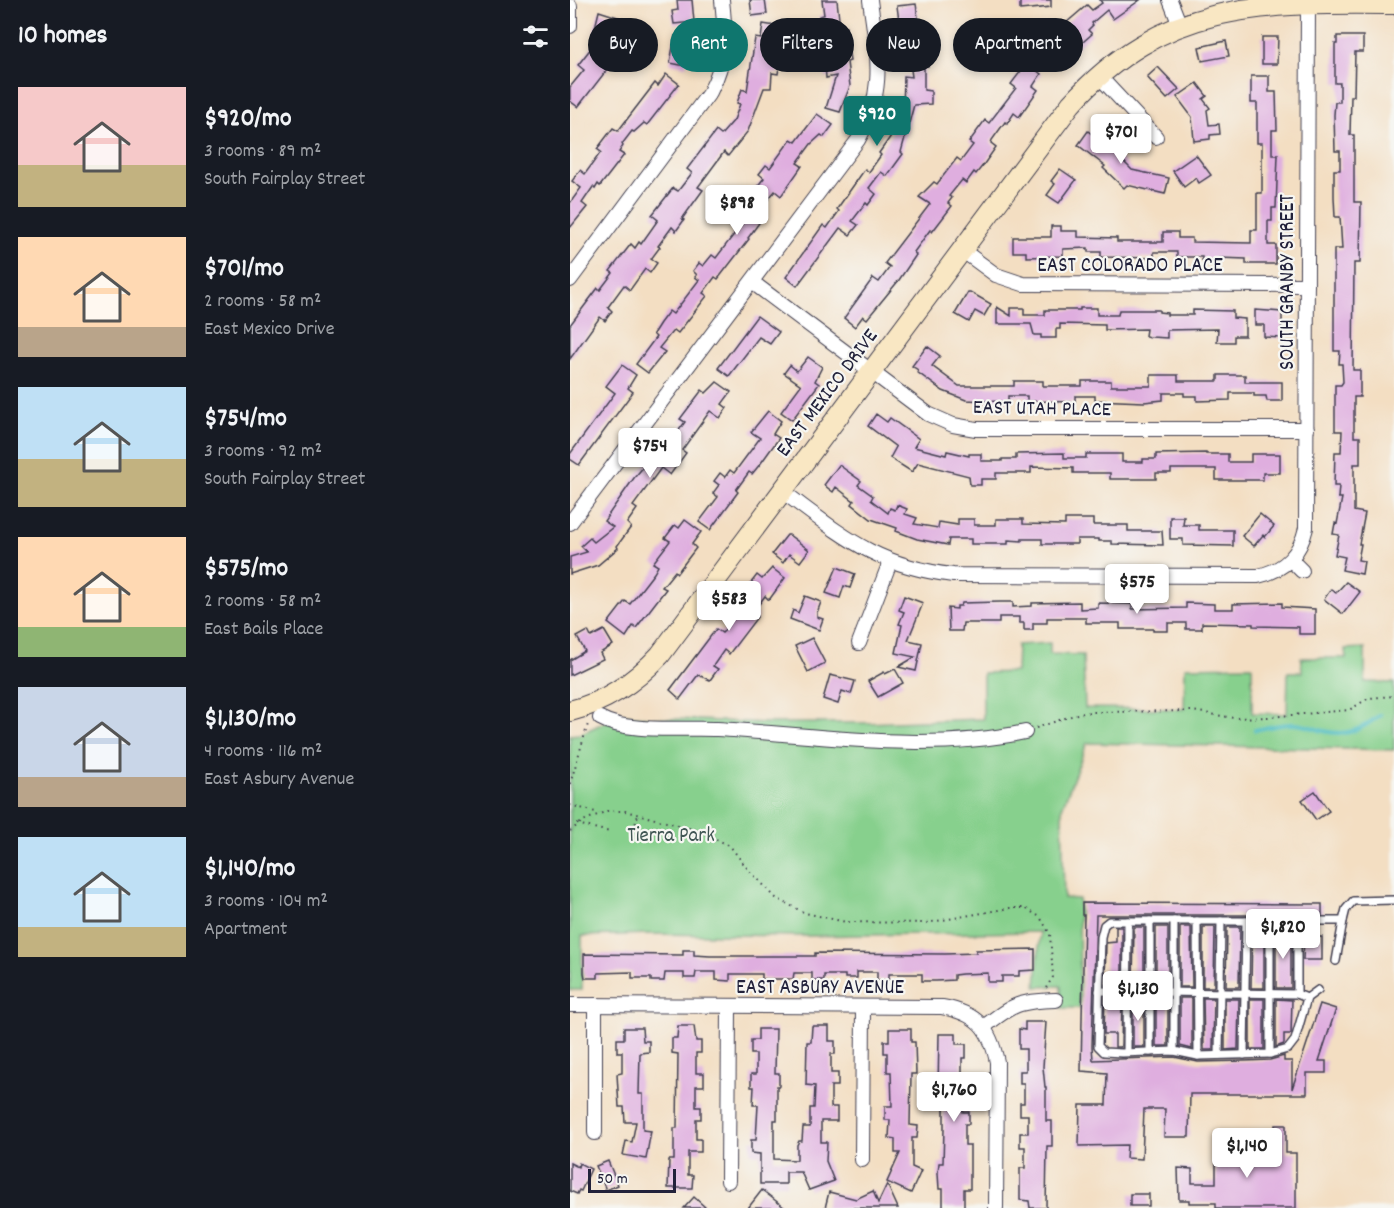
<!DOCTYPE html>
<meta charset="utf-8">
<style>
:root{--surface:#171b24;--page:#20242c;--text:#f1f3f6;--muted:#9ea1a6;--accent:#0f766e}
body{margin:0;font-family:Dekko,sans-serif;background:var(--page);color:var(--text);height:100vh;display:flex;flex-direction:column;font-size:22px;white-space:nowrap}
*{box-sizing:border-box;margin:0}
p{font-size:20px;color:var(--muted)}
.icon{flex:none;width:33px;height:33px;fill:none;stroke:currentColor;stroke-width:2;stroke-linecap:round;stroke-linejoin:round}
.map{position:relative;flex:1;overflow:hidden}
.panel{display:flex;flex-direction:column;background:var(--surface);width:570px}
.panel>*{flex:none}
.hud{position:absolute;left:18px;top:18px;width:570px;height:54px;display:flex;gap:12px}
.scale{position:absolute;left:18px;bottom:15px;width:88px;box-sizing:border-box;padding-left:6px;border:3px solid #22223b;border-top:0;font-size:16px;line-height:21px;white-space:nowrap;color:#22223b;-webkit-text-stroke:4px #f6f6f2;paint-order:stroke}
.price{position:absolute;translate:-50% -51px;padding:0 14px;border-radius:6px;background:#fff;color:#222;font-size:20px;line-height:39px;filter:drop-shadow(0 2px 3px #0008)}
.price::after{content:'';position:absolute;left:50%;top:36px;width:18px;height:14px;margin-left:-9px;background:inherit;clip-path:polygon(0 0,100% 0,50% 100%)}
.price.active{background:var(--accent);color:#fff}
ul{padding:0;list-style:none}
li{display:flex;align-items:center;gap:18px;height:150px;padding:0 18px}
li span{display:grid;place-items:center;flex:none;width:168px;height:120px;border-radius:0px;color:#555}
li>.icon{margin-inline-start:auto}
span .icon{width:72px;height:72px;fill:#fffc;stroke-width:1}
li b{font-size:26px}
h2{display:flex;justify-content:space-between;align-items:center;height:72px;padding:0 18px;font-size:26px}
.chip{padding:0 21px;border-radius:27px;background:var(--surface);box-shadow:0 3px 9px #0003;font-size:21px;line-height:54px}
.chip.active{background:var(--accent);color:#fff}
main{display:flex;flex:1;min-height:0}
.map>svg:first-child{display:block}
.green{fill:#87d08d;stroke:#547964;stroke-width:1.5}
.lines{fill:none;stroke-linecap:round;stroke-linejoin:round}
.stream{stroke:#4fbdc4;stroke-width:4}
.building{fill:#dfaedf}
.lane-casing{stroke:#413e4f;stroke-width:10}
.street-casing{stroke:#413e4f;stroke-width:16}
.secondary-casing{stroke:#413e4f;stroke-width:22}
.path{stroke:#413e4f;stroke-width:2;stroke-dasharray:1.5 4.5;stroke-linecap:butt}
.lane{stroke:#fff;stroke-width:7}
.street{stroke:#fff;stroke-width:14}
.secondary{stroke:#f9e7c3;stroke-width:20}
.labels{text-anchor:middle;stroke-width:4.5;stroke-linejoin:round;paint-order:stroke}
.street-label{font-size:21px;fill:#22223b;stroke:#f6f6f2}
.park-label{font-size:21px;fill:#405654;stroke:#f6f6f2}
</style>
<main>
<section class="panel">
<h2>10 homes<svg class="icon" aria-label="filters" viewBox="0 0 24 24"><path d="M4 7h16M4 17h16"/><circle cx="9" cy="7" r="2"/><circle cx="15" cy="17" r="2"/></svg></h2>
<ul>
<li><span style="background:linear-gradient(#f6c9c9 65%,#c2b280 0)"><svg class="icon" aria-label="home" viewBox="0 0 24 24"><path d="M3 11l9-7 9 7M6 9v11h12V9"/></svg></span><div><b>$920/mo</b><p>3 rooms · 89 m²</p><p>South Fairplay Street</p></div></li>
<li><span style="background:linear-gradient(#ffd9b3 75%,#b9a48a 0)"><svg class="icon" aria-label="home" viewBox="0 0 24 24"><path d="M3 11l9-7 9 7M6 9v11h12V9"/></svg></span><div><b>$701/mo</b><p>2 rooms · 58 m²</p><p>East Mexico Drive</p></div></li>
<li><span style="background:linear-gradient(#bfe0f5 60%,#c2b280 0)"><svg class="icon" aria-label="home" viewBox="0 0 24 24"><path d="M3 11l9-7 9 7M6 9v11h12V9"/></svg></span><div><b>$754/mo</b><p>3 rooms · 92 m²</p><p>South Fairplay Street</p></div></li>
<li><span style="background:linear-gradient(#ffd9b3 75%,#8fb573 0)"><svg class="icon" aria-label="home" viewBox="0 0 24 24"><path d="M3 11l9-7 9 7M6 9v11h12V9"/></svg></span><div><b>$575/mo</b><p>2 rooms · 58 m²</p><p>East Bails Place</p></div></li>
<li><span style="background:linear-gradient(#c9d6e8 75%,#b9a48a 0)"><svg class="icon" aria-label="home" viewBox="0 0 24 24"><path d="M3 11l9-7 9 7M6 9v11h12V9"/></svg></span><div><b>$1,130/mo</b><p>4 rooms · 116 m²</p><p>East Asbury Avenue</p></div></li>
<li><span style="background:linear-gradient(#bfe0f5 75%,#c2b280 0)"><svg class="icon" aria-label="home" viewBox="0 0 24 24"><path d="M3 11l9-7 9 7M6 9v11h12V9"/></svg></span><div><b>$1,140/mo</b><p>3 rooms · 104 m²</p><p>Apartment</p></div></li>
</ul>
</section>
<div class="map">
<svg width="824" height="1208" viewBox="0 0 824 1208">
<rect width="100%" height="100%" fill="#f6f6f2"/>
<filter id="ink" filterUnits="userSpaceOnUse"><feTurbulence type="fractalNoise" baseFrequency=".0167" numOctaves="2"/><feDisplacementMap in="SourceGraphic" scale="12" xChannelSelector="R" yChannelSelector="G"/><feConvolveMatrix kernelMatrix="1 2 1 2 8 2 1 2 1" color-interpolation-filters="sRGB"/></filter>
<filter id="wash" filterUnits="userSpaceOnUse"><feTurbulence type="fractalNoise" baseFrequency=".008" numOctaves="4" result="noise"/><feDisplacementMap in="SourceGraphic" scale="24" xChannelSelector="R" yChannelSelector="G"/><feGaussianBlur stdDeviation="1.35" result="paint"/><feColorMatrix in="noise" values="0 0 0 0 0 0 0 0 0 0 0 0 0 0 0 0 0 1.4 0 .05"/><feComposite in="paint" operator="in"/></filter>
<g filter="url(#wash)">
<rect width="100%" height="100%" fill="#f3dec2"/>
<polygon class="green" points="480,643 480,654 513,655 515,708 614,709 615,667 682,666 682,713 717,714 718,672 732,672 731,658 776,658 775,649 795,648 795,682 824,683 824,750 517,743 492,808 494,898 509,899 510,1008 491,1008 491,986 466,987 470,932 236,936 81,934 12,936 12,990 0,990 0,735 10,734 52,714 81,718 197,723 294,723 413,719 413,673 446,672 447,645"/>
<g class="lines">
<path class="stream" d="M685,730C700,727 717,722 732,725C740,726 747,730 754,731C779,737 792,729 810,715"/>
</g>
<g id="blocks">
<g class="building">
<polygon points="107,0 122,0 124,22 104,24 102,11 108,10"/>
<polygon points="180,0 195,0 197,14 182,16"/>
<polygon points="252,0 267,0 270,28 276,27 280,61 277,62 280,86 270,112 256,108 266,76 256,78 255,64 261,63 258,42 252,42 249,16 254,15"/>
<polygon points="450,0 481,0 481,7 450,10"/>
<polygon points="530,0 570,0 543,19 537,10 522,23 523,25 518,30 522,34 497,56 493,52 484,61 469,46 478,37 483,42 499,26 496,23 517,5 522,10 532,3"/>
<polygon points="346,4 351,38 354,38 358,66 354,66 354,90 361,91 361,104 344,105 331,152 333,154 317,176 311,172 299,188 306,194 298,205 296,203 282,221 288,225 280,235 270,228 227,286 216,277 253,225 257,228 269,211 267,209 295,169 299,172 311,155 309,153 321,136 328,108 333,110 334,76 342,77 339,55 333,56 330,41 336,40 334,21 329,21 327,6"/>
<polygon points="29,11 57,20 50,40 24,32"/>
<polygon points="193,24 212,27 210,40 216,41 214,54 211,53 208,74 202,73 201,88 194,88 178,131 158,156 154,152 128,187 133,190 112,219 114,220 106,231 102,227 88,246 90,247 81,259 87,263 80,273 75,269 60,290 54,285 38,307 42,311 35,321 30,317 0,359 0,325 28,288 30,290 43,273 40,271 61,244 65,248 69,242 71,244 88,220 82,215 103,188 108,191 122,173 117,169 146,131 151,135 164,120 170,104 167,103 172,89 177,91 185,38 191,39"/>
<polygon points="105,36 124,39 122,54 118,53 116,66 100,63"/>
<polygon points="767,36 793,36 793,52 785,52 784,96 781,96 780,135 784,135 784,202 791,202 790,263 784,263 783,370 790,370 790,397 784,397 784,437 790,437 790,464 784,464 784,511 795,513 789,544 791,544 788,560 794,561 792,574 772,570 775,557 765,555 769,535 763,534 765,523 767,524 772,498 768,498 769,486 764,486 765,452 771,452 772,431 765,431 765,385 771,385 773,382 772,364 769,364 770,351 764,351 764,249 772,249 770,217 765,217 764,197 764,170 770,170 770,151 765,151 764,115 765,102 770,102 770,83 765,83 765,44 767,44"/>
<polygon points="692,37 708,37 707,64 692,64"/>
<polygon points="656,41 659,56 632,61 629,47"/>
<polygon points="25,43 46,58 8,107 0,101 0,87 14,70 8,65"/>
<polygon points="457,63 471,74 463,86 468,90 449,117 444,113 437,124 435,122 422,140 421,143 426,147 414,164 406,174 404,172 396,183 392,180 379,196 382,198 378,203 382,206 362,232 360,230 344,252 346,255 329,280 297,319 293,316 285,327 274,318 303,278 309,282 320,267 315,263 360,204 349,197 364,182 367,184 387,158 391,161 403,145 399,142 415,120 419,123 446,88 441,84"/>
<polygon points="588,67 609,89 597,99 577,77"/>
<polygon points="96,74 109,84 77,125 74,123 64,132 62,131 52,144 53,146 49,152 54,155 30,186 28,184 25,189 23,187 12,203 17,207 0,228 0,203 11,188 2,181 10,170 15,174 31,152 27,149 43,128 48,131 85,83 88,86"/>
<polygon points="681,76 699,76 699,92 706,92 707,130 702,130 702,155 708,155 706,208 702,208 702,221 698,221 698,245 706,245 706,264 676,264 676,259 649,258 649,260 632,260 632,257 607,257 607,252 584,252 584,258 531,257 531,252 518,252 518,248 493,249 493,256 456,257 456,252 443,252 443,237 481,237 481,226 491,226 491,231 508,231 508,237 547,238 547,242 593,242 593,232 608,232 608,238 622,238 622,242 681,243 681,230 687,230 687,193 692,193 692,143 687,143 687,103 681,103"/>
<polygon points="627,83 637,96 633,99 640,108 637,110 639,125 649,124 650,134 640,135 640,139 624,141 622,117 607,97"/>
<polygon points="247,114 263,125 254,137 251,135 241,144 227,163 232,166 211,196 205,191 187,213 189,214 185,220 189,223 178,238 179,239 148,279 145,277 133,293 137,296 108,333 104,330 102,332 89,348 95,352 78,373 66,364 86,337 83,334 90,323 99,311 103,314 129,280 125,277 127,275 123,271 129,263 133,266 142,255 146,258 172,224 163,217 194,178 189,174 196,165 200,168 221,139 226,142"/>
<polygon points="518,131 528,139 533,132 545,141 540,148 562,170 599,178 595,194 557,185 554,188 533,168 535,166 508,145"/>
<polygon points="626,155 641,175 629,183 626,178 614,187 603,171"/>
<polygon points="490,169 506,180 489,203 477,195 485,184 481,181"/>
<polygon points="398,292 400,292 421,304 414,316 405,311 399,322 385,314"/>
<polygon points="427,307 441,316 441,308 454,308 454,315 475,315 475,310 510,310 510,308 527,308 527,315 548,315 549,310 589,310 589,312 597,313 597,315 623,315 623,310 663,311 663,318 675,319 675,336 664,336 664,342 647,342 648,329 597,330 597,338 581,337 575,336 576,329 535,330 535,325 490,324 490,329 486,329 486,338 471,338 471,335 464,335 461,324 427,324"/>
<polygon points="685,310 712,312 712,338 694,337 694,325 685,325"/>
<polygon points="187,316 209,332 200,344 189,337 159,376 148,368"/>
<polygon points="357,346 370,356 362,366 389,386 444,386 444,381 473,381 473,386 512,386 512,381 541,381 541,386 581,386 581,375 608,375 608,381 648,381 648,375 675,375 675,382 712,382 712,401 697,401 696,396 684,396 684,393 660,393 660,400 627,401 627,396 614,396 614,393 593,393 593,400 574,402 525,400 525,396 505,396 505,402 457,401 457,396 438,396 438,402 396,400 373,391 347,372 348,370 342,366"/>
<polygon points="238,357 252,367 245,381 249,384 222,420 211,412 231,385 214,373 220,365 227,371"/>
<polygon points="52,365 66,375 58,388 63,392 9,465 0,459 0,454 45,393 36,386"/>
<polygon points="147,382 161,392 152,404 157,408 150,418 140,411 112,450 116,453 100,475 91,468 63,506 67,509 57,523 61,527 47,546 48,548 28,565 0,574 0,557 17,552 11,546 20,538 24,542 43,527 34,521 64,478 87,451 91,454 95,448 97,450 109,434 107,433 115,422 110,419 132,390 136,393"/>
<polygon points="198,411 211,421 203,434 209,438 191,463 182,474 179,472 166,490 168,492 140,530 129,522 148,497 143,493 149,485 144,481 150,473 155,477 160,470 164,473 190,438 181,432"/>
<polygon points="306,414 317,422 320,418 349,439 344,447 376,455 377,451 399,456 399,454 411,454 411,461 432,461 432,459 446,459 446,454 494,453 494,458 516,458 516,454 552,454 552,462 573,462 573,459 586,459 586,454 636,453 636,454 658,454 658,462 681,462 681,454 710,454 710,473 693,473 693,480 646,480 646,469 601,469 601,473 586,473 586,479 540,479 540,473 503,473 503,468 461,467 461,473 426,473 426,479 411,479 411,485 400,485 399,476 348,463 342,472 320,458 326,447 298,426"/>
<polygon points="269,465 291,481 288,485 303,496 301,500 318,513 320,508 325,510 327,505 337,509 335,514 347,518 344,524 368,528 369,522 388,525 388,519 404,519 404,525 426,525 426,519 453,519 453,524 495,525 495,519 523,519 523,525 558,525 558,531 592,531 593,545 542,544 542,541 529,541 529,539 507,539 507,544 472,544 472,539 452,539 452,541 438,540 438,544 401,544 401,539 379,539 378,545 347,539 326,531 327,528 301,519 282,504 284,501 266,487 263,492 254,485"/>
<polygon points="690,514 704,526 695,537 693,535 684,546 672,536"/>
<polygon points="600,517 614,517 613,525 629,525 629,530 663,530 663,546 613,545 613,539 600,539"/>
<polygon points="115,520 131,532 122,544 126,548 107,573 105,571 92,587 96,589 66,628 63,626 56,637 38,623 55,601 60,604 84,573 88,566 83,563 100,541 95,538 105,525 109,528"/>
<polygon points="217,535 219,535 239,550 230,562 219,554 213,563 202,554"/>
<polygon points="267,567 285,574 280,588 274,586 270,598 256,593"/>
<polygon points="202,568 215,578 199,600 195,596 183,612 188,616 159,654 154,650 143,666 148,669 140,680 128,675 110,699 100,690 146,629 152,633 154,631 171,605 167,601 187,575 192,579"/>
<polygon points="776,582 790,592 773,614 754,599 761,589 766,593"/>
<polygon points="235,596 251,602 247,613 247,617 253,619 249,630 220,619 223,610 228,613"/>
<polygon points="334,596 353,603 338,640 352,643 346,671 328,667 345,657 326,653 332,625 329,624 334,612 329,610"/>
<polygon points="430,602 443,602 443,607 462,606 462,603 510,602 510,609 528,608 528,603 562,604 562,609 616,608 616,603 644,604 644,609 663,609 663,604 712,603 712,607 745,609 745,634 729,634 729,627 683,626 683,624 632,623 632,629 616,629 616,623 598,623 598,631 583,631 583,629 550,629 550,623 516,623 516,618 477,618 477,623 463,623 463,630 454,630 454,623 449,623 449,617 429,617 429,623 393,623 392,631 379,631 378,608 387,609 387,606 391,606 392,603"/>
<polygon points="34,630 43,645 30,653 33,659 0,675 0,660 15,651 7,637 18,631 21,637"/>
<polygon points="242,638 255,663 238,672 225,646"/>
<polygon points="325,669 333,683 308,697 298,681 314,672 315,674"/>
<polygon points="260,675 285,681 281,694 272,691 268,704 253,699"/>
<polygon points="745,791 759,811 746,820 732,800"/>
<polygon points="512,903 752,904 752,915 526,915 522,1046 523,1060 604,1057 628,1062 675,1061 700,1060 714,1056 714,1061 722,1061 722,1089 750,1004 766,1009 749,1061 756,1061 756,1073 737,1073 737,1094 620,1094 619,1137 594,1137 595,1109 574,1109 572,1159 556,1158 557,1145 509,1146 510,1105 536,1105 537,1073 511,1071 514,915 512,915"/>
<polygon points="546,927 552,927 552,986 535,985 536,943 546,942"/>
<polygon points="564,927 574,927 574,986 563,986"/>
<rect x="586" y="927" width="12" height="59"/>
<polygon points="610,927 621,927 622,987 610,987"/>
<polygon points="633,927 645,927 644,987 633,987"/>
<polygon points="657,927 670,927 669,987 656,987"/>
<polygon points="682,927 694,927 694,988 681,988"/>
<polygon points="706,927 715,927 715,943 721,943 721,988 706,988"/>
<polygon points="734,937 752,937 752,960 733,960"/>
<polygon points="465,949 465,970 449,971 449,976 432,976 432,982 418,982 418,973 392,974 384,975 384,980 366,981 352,981 352,974 319,974 319,980 307,980 307,972 287,972 287,978 275,978 275,975 254,975 254,980 242,980 242,973 224,973 223,979 192,979 192,974 160,974 160,981 146,980 146,972 126,972 125,978 114,978 114,973 95,973 94,981 81,981 81,978 62,978 62,972 28,973 28,978 15,978 14,973 14,954 113,955 113,950 124,950 124,955 140,956 245,956 245,953 375,954 406,953 406,950"/>
<polygon points="535,997 552,997 551,1047 545,1047 545,1034 534,1034"/>
<rect x="563" y="997" width="11" height="50"/>
<polygon points="586,997 598,998 598,1046 586,1046"/>
<polygon points="610,998 622,998 622,1049 610,1046"/>
<polygon points="633,998 644,998 643,1050 634,1050"/>
<polygon points="655,999 669,999 668,1049 655,1050"/>
<rect x="680" y="999" width="14" height="50"/>
<polygon points="706,999 722,1000 721,1034 714,1034 714,1044 706,1047"/>
<polygon points="455,1022 476,1022 473,1067 475,1087 476,1087 476,1121 482,1121 482,1146 477,1146 476,1208 460,1208 459,1201 450,1200 450,1168 455,1168 455,1147 450,1147 450,1133 458,1133 458,1115 450,1115 450,1103 454,1103 454,1083 450,1083 450,1071 456,1071 456,1049 449,1049 449,1029 455,1030"/>
<polygon points="108,1026 124,1026 126,1041 131,1041 131,1053 126,1053 126,1073 134,1073 134,1086 126,1086 126,1107 131,1107 131,1119 126,1119 126,1139 131,1139 131,1152 118,1152 118,1175 123,1175 122,1188 98,1188 99,1160 104,1160 104,1128 107,1128 108,1054 102,1053 102,1038 107,1038"/>
<polygon points="242,1026 259,1026 259,1041 265,1041 265,1054 261,1054 261,1073 268,1073 268,1086 261,1086 261,1107 267,1107 267,1121 251,1121 251,1142 257,1142 256,1161 264,1181 239,1190 231,1172 216,1172 216,1184 190,1184 190,1154 181,1153 181,1140 186,1140 188,1105 183,1105 184,1087 181,1087 181,1074 186,1074 186,1054 181,1054 181,1040 188,1040 188,1029 206,1029 205,1073 209,1073 209,1086 207,1086 207,1120 204,1120 204,1159 227,1160 227,1145 229,1141 232,1141 233,1127 240,1127 240,1108 244,1108 245,1086 236,1085 237,1042 241,1042"/>
<polygon points="54,1028 72,1028 73,1041 79,1041 79,1052 70,1053 69,1094 73,1094 73,1130 81,1131 76,1159 53,1155 56,1141 62,1142 66,1122 55,1122 54,1107 49,1107 47,1074 52,1073 52,1052 47,1052 47,1039 54,1039"/>
<polygon points="319,1029 341,1029 341,1042 345,1042 346,1074 341,1074 340,1125 348,1126 347,1138 342,1138 342,1167 351,1171 341,1193 317,1182 330,1153 325,1153 325,1139 319,1138 320,1120 315,1120 315,1106 322,1106 321,1072 317,1072 317,1053 314,1053 314,1041 319,1041"/>
<polygon points="369,1034 386,1034 386,1044 396,1044 396,1058 392,1058 392,1077 400,1077 400,1091 393,1091 393,1112 399,1112 399,1124 395,1124 395,1145 400,1145 400,1189 394,1189 394,1208 373,1208 373,1189 369,1189 368,1173 369,1163 373,1163 374,1129 374,1090 368,1090"/>
<polygon points="705,1125 716,1125 716,1153 726,1153 726,1208 646,1208 646,1203 619,1203 619,1200 609,1200 608,1168 622,1169 622,1183 646,1183 646,1149 705,1150"/>
<polygon points="38,1161 48,1185 36,1190 26,1166"/>
<polygon points="0,1163 8,1167 9,1163 21,1169 11,1191 9,1190 7,1194 0,1191"/>
<polygon points="317,1184 328,1208 255,1208 259,1192 286,1199 303,1191 308,1203"/>
<polygon points="192,1190 215,1208 178,1208"/>
<rect x="560" y="1194" width="19" height="12"/>
<polygon points="124,1197 136,1208 114,1208"/>
</g>
</g>
</g>
<g filter="url(#ink)">
<use href="#blocks" fill-opacity="0" stroke="#413e4f" stroke-width="1.5"/>
<g class="lines">
<g class="lane-casing">
<g id="lane">
<polyline points="604,921 604,1051"/>
<polyline points="627,921 628,1056"/>
<polyline points="700,921 700,1054"/>
<polyline points="727,921 727,994 737,998"/>
<polyline points="766,961 773,921"/>
<polyline points="748,990 737,998 725,1040 718,1049 700,1054 628,1056 604,1051 552,1053 534,1052 528,1046 531,937 534,925 539,921 773,921 776,909 783,901 824,900"/>
<polyline points="529,991 727,994"/>
<polyline points="557,1052 558,921"/>
<polyline points="580,1052 580,921"/>
<polyline points="649,1055 651,921"/>
<polyline points="674,1055 676,921"/>
</g>
</g>
<g class="street-casing">
<g id="street">
<polyline points="600,0 609,23"/>
<polyline points="0,6 0,26"/>
<polyline points="528,75 586,137"/>
<polyline points="392,250 426,275 453,284 737,285"/>
<path d="M0,280L140,92C157,59 156,36 152,0"/>
<polyline points="182,282 358,414 383,425 406,429 737,429"/>
<path d="M212,491C272,535 305,566 383,575L688,576C715,570 730,554 736,528L738,0"/>
<path d="M0,523L288,140C317,89 307,55 300,0"/>
<polyline points="721,560 732,571"/>
<polyline points="289,643 320,562"/>
<path d="M30,718C58,734 114,727 147,729C249,735 353,753 455,732"/>
<path d="M0,1005L372,1007C407,1013 420,1028 427,1062L426,1208"/>
<path d="M414,1027C442,1004 450,1001 486,1000"/>
<polyline points="25,1133 25,1005"/>
<polyline points="292,1160 293,1007"/>
<polyline points="158,1181 159,1006"/>
</g>
</g>
<g class="secondary-casing">
<path id="secondary" d="M0,711C36,702 65,682 90,655L501,104C595,0 692,3 824,4"/>
</g>
<g class="path">
<polyline points="466,728 507,714 521,712 622,711 664,718 699,717 779,710 799,698 824,696"/>
<polyline points="0,784 18,724"/>
<polyline points="0,805 29,813"/>
<polyline points="7,824 40,832"/>
<polyline points="0,831 13,821 37,811 55,811 130,831 160,846 177,868 206,898 235,913 276,922 356,923 440,908 455,908 470,917 480,934 483,977 476,988"/>
<polyline points="62,835 68,815"/>
</g>
<use href="#lane" class="lane"/>
<use href="#street" class="street"/>
<use href="#secondary" class="secondary"/>
</g>
</g>
<g class="labels">
<g class="street-label">
<text x="560" y="271">EAST COLORADO PLACE</text>
<text transform="translate(716 282) rotate(-90)" y="7">SOUTH GRANBY STREET</text>
<text transform="translate(256 392) rotate(-53)" y="7">EAST MEXICO DRIVE</text>
<text transform="translate(472 407) rotate(1)" y="7">EAST UTAH PLACE</text>
<text x="250" y="993">EAST ASBURY AVENUE</text>
</g>
<g class="park-label">
<text x="101" y="841">Tierra Park</text>
</g>
</g>
</svg>
<div class="scale">50 m</div>
<b class="price active" style="left:307px;top:147px">$920</b>
<b class="price" style="left:551px;top:165px">$701</b>
<b class="price" style="left:167px;top:236px">$898</b>
<b class="price" style="left:80px;top:479px">$754</b>
<b class="price" style="left:567px;top:615px">$575</b>
<b class="price" style="left:159px;top:632px">$583</b>
<b class="price" style="left:713px;top:960px">$1,820</b>
<b class="price" style="left:568px;top:1022px">$1,130</b>
<b class="price" style="left:384px;top:1123px">$1,760</b>
<b class="price" style="left:677px;top:1179px">$1,140</b>
<div class="hud">
<a class="chip">Buy</a>
<a class="chip active">Rent</a>
<a class="chip">Filters</a>
<a class="chip">New</a>
<a class="chip">Apartment</a>
</div>
</div>
</main>
